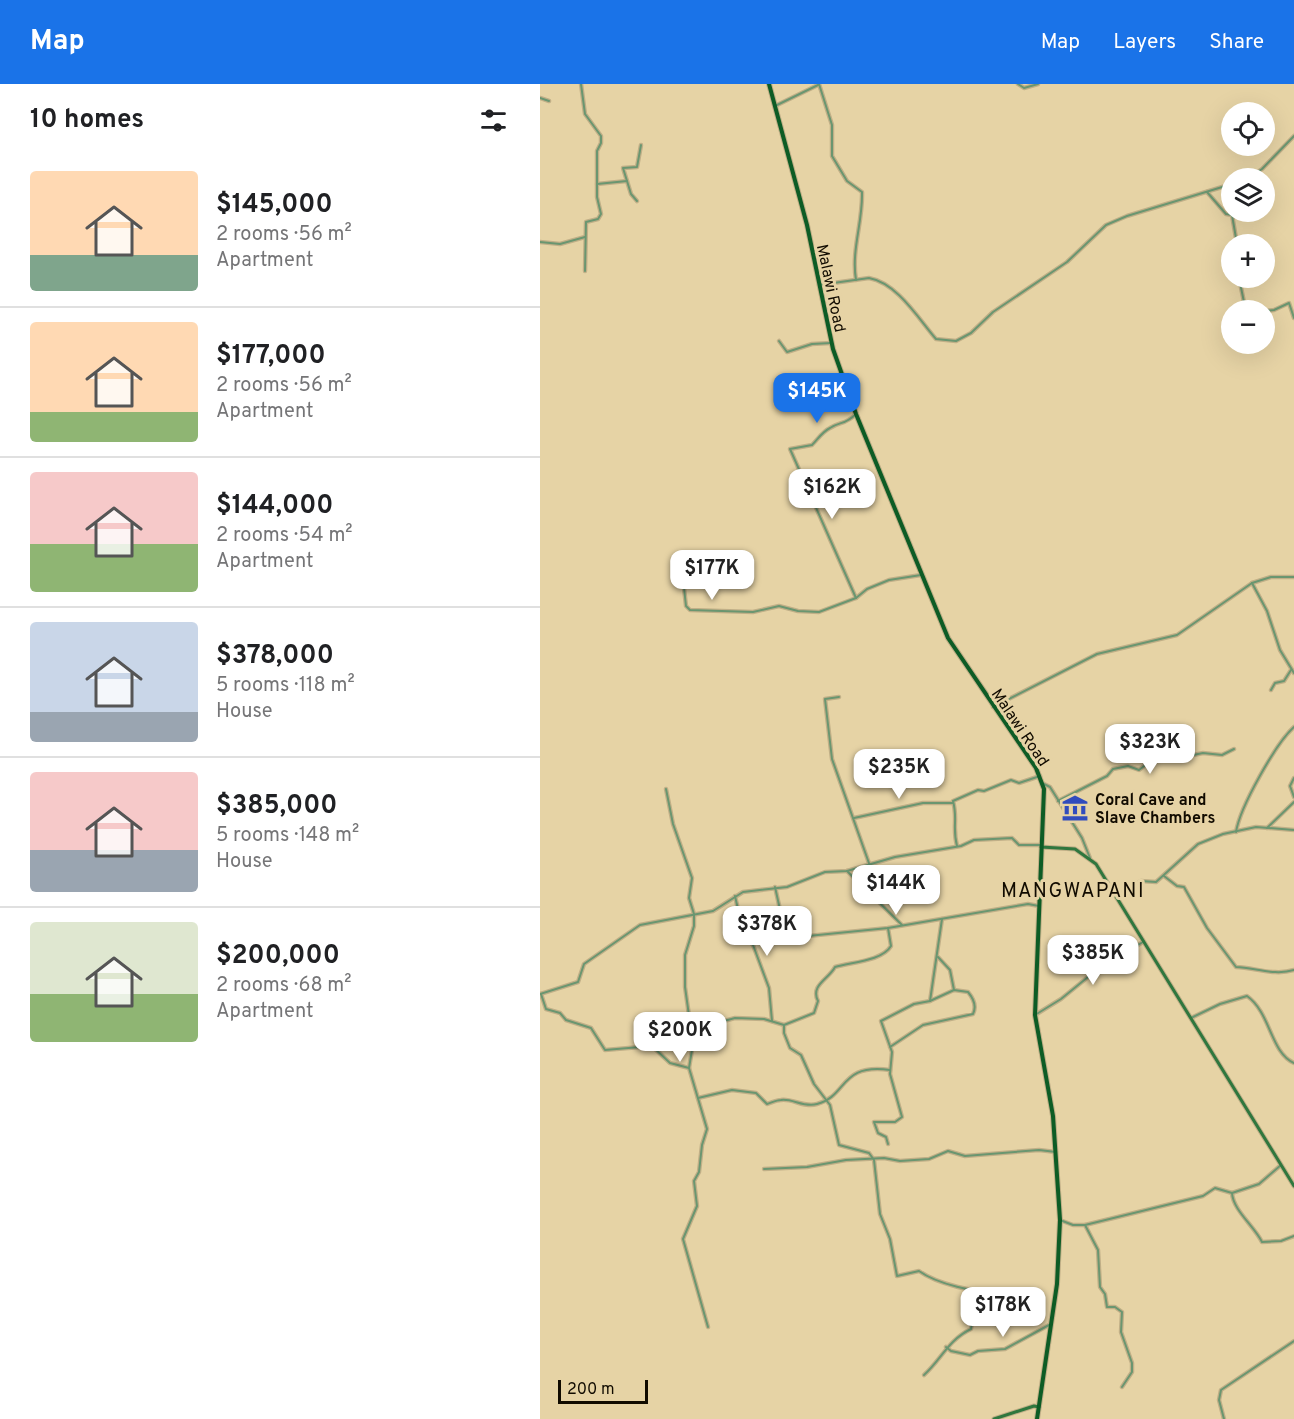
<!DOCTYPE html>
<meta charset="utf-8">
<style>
:root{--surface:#fff;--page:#f6f6f6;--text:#202124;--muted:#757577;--line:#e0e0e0;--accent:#1a73e8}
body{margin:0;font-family:Overpass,sans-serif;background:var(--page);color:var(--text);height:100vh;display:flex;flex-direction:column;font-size:22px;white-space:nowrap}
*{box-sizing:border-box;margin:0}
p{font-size:20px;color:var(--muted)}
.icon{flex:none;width:33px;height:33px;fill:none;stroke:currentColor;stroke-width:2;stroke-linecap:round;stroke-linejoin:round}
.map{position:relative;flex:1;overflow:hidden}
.details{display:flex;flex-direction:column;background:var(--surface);width:540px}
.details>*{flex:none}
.tools{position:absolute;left:681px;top:18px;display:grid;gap:12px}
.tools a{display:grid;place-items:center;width:54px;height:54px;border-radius:50%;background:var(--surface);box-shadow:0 6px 24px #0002;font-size:30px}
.scale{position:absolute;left:18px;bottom:15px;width:90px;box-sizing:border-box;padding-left:6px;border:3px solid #110b00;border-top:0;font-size:16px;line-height:21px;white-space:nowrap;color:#110b00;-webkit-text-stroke:4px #e6d3a5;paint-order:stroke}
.price{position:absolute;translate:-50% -51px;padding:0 14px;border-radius:12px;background:#fff;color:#222;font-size:20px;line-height:39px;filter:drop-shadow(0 2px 3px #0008)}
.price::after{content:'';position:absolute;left:50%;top:36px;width:18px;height:14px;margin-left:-9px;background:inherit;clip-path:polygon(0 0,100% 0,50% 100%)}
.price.current{background:var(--accent);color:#fff}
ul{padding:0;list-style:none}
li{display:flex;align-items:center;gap:18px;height:150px;padding:0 30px}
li+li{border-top:2px solid var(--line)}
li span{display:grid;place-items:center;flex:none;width:168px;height:120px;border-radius:6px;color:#555}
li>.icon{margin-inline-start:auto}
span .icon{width:72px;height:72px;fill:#fffc;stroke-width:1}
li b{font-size:26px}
h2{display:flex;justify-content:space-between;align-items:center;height:72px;padding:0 30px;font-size:26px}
header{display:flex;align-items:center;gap:36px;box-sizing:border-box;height:84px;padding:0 30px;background:var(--accent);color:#fff}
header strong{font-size:28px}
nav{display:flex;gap:33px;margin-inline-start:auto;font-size:21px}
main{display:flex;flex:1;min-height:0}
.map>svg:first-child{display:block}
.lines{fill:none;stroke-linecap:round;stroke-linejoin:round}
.street-casing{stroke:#c0af87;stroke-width:4.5}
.secondary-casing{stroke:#c0af87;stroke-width:5}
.primary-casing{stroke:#c0af87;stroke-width:6}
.street{stroke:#6a9670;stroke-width:2}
.secondary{stroke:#2f773e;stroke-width:3}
.primary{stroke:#0d5c25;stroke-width:4}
.labels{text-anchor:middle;stroke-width:6;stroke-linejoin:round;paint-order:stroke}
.street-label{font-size:16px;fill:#110b00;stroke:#e6d3a5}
.poi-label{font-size:16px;font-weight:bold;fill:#110b00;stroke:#e6d3a5;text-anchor:start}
.quarter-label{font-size:20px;letter-spacing:1.5px;fill:#110b00;stroke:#e6d3a5}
</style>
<header>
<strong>Map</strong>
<nav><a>Map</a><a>Layers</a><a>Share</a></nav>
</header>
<main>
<section class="details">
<h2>10 homes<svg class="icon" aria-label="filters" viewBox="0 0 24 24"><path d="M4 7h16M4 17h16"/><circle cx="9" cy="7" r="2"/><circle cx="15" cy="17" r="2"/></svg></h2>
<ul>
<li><span style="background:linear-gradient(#ffd9b3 70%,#7fa58c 0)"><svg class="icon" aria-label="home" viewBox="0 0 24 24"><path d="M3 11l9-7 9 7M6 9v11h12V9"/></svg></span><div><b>$145,000</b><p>2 rooms · 56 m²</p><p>Apartment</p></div></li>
<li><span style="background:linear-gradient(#ffd9b3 75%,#8fb573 0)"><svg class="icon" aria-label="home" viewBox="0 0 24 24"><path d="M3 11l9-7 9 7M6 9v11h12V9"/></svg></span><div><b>$177,000</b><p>2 rooms · 56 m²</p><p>Apartment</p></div></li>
<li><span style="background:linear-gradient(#f6c9c9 60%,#8fb573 0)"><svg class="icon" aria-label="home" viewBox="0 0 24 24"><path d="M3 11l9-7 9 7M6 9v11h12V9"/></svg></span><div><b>$144,000</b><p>2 rooms · 54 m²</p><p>Apartment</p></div></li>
<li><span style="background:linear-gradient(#c9d6e8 75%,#9aa5b1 0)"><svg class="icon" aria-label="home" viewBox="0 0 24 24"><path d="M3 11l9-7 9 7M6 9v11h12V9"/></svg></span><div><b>$378,000</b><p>5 rooms · 118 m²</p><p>House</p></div></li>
<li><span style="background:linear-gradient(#f6c9c9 65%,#9aa5b1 0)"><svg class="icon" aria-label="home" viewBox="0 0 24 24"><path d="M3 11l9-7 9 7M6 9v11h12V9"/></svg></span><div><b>$385,000</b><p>5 rooms · 148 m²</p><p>House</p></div></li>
<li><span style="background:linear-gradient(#dfe7d0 60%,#8fb573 0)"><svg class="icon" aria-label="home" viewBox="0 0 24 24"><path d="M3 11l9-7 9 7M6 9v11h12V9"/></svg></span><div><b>$200,000</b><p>2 rooms · 68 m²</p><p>Apartment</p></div></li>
</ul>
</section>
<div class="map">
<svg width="754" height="1335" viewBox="0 0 754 1335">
<rect width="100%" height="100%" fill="#e6d3a5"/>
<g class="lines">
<g class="street-casing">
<g id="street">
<polyline points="41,0 45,30 61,52 61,59 57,67 57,113 61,130 58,135 46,138 45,187"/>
<path d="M279,0L292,41V72L307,97L322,108C323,138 311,166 316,196"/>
<polyline points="478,0 484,4 498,0"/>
<polyline points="0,14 9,17"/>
<polyline points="235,22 278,1"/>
<polyline points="709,94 722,85 754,52"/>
<polyline points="87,97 83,84 97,83 101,61"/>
<polyline points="57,100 87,97 91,110 97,117"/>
<polyline points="667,108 686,130 692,131 697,160"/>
<polyline points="0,158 20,160 45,153"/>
<polyline points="699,194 704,218 718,222 721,226"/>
<path d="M279,201L329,194C357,199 378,234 396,255L416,257L431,249L453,228L527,178L566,141L587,132L692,100"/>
<polyline points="724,227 734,226 749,219 754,234"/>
<polyline points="239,257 247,268 272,260 291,259"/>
<path d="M316,330C305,341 301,337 290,344C282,348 278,355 272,361L250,365L316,514"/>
<polyline points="712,499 727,527 740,566 754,589"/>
<polyline points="144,504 146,522 150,526 213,528 239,522 258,527 279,528 316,514 327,505 349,496 381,491"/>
<polyline points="731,606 735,599 744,597 751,586"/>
<polyline points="299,613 285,615 292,675 330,782"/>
<polyline points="453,623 557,570 637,551 712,499 731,493 754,493"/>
<polyline points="754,694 750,702 754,713"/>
<polyline points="502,699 510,703 542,754 550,774"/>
<polyline points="126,705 133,740 152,794 149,814 154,830 154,842 145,871 145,903 153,960 149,984 167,1045 162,1061 159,1088 154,1097 157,1122 143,1155 168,1243"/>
<polyline points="518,717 567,692 573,685 588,682 599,686 621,669 639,674 663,669 682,671 694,665"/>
<polyline points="314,734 383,719 413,719"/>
<polyline points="727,744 754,718"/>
<path d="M696,748C700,723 736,659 754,643"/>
<path d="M417,762C412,743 418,735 413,717L438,706L444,707L471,696L479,699L500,692"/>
<polyline points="307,787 362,841"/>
<path d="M624,792L637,802L644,803L667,844L696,883C716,884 735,892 754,886"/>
<polyline points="235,803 247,857 258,853 348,844 488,820 499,822"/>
<polyline points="195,812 204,852 213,861 229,904 232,937"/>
<polyline points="577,813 592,801 601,797 616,798 658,760 683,750 716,743 754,746"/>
<polyline points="398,873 410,886 414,906"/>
<polyline points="0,910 38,898 44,880 100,841 173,827 203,808 247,803 285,788 307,787 355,773 421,762 434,756 472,754 479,761 501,761"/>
<polyline points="1,910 6,925 20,929 26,936 51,944 65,966 112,962 130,979 149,984"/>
<polyline points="390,917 402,835"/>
<polyline points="495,931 521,915 575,871 586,868 603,858"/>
<path d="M651,934L680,920L707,912C731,929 730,968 754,979"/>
<path d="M151,935L169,932L173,940L195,934L224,935L244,941L274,929L278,917C270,901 289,895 295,883C312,878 342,877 351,862L348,844"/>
<path d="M244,941V949L250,964L261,971L274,1000L290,1021L299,1061L329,1069L334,1076L340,1130L350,1155L357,1192L379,1187C397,1200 436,1209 458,1208"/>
<path d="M158,1014L192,1006L216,1009L227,1020C231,1019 236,1016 241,1016C252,1014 264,1024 277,1020C308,1012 299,979 350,986"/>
<path d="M348,1060L346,1053L338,1049L334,1038H355L362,1033L350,990L352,968L341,937L374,920L390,917L414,906L428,908C433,914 437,922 433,930L383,941L350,963"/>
<path d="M741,1081L719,1100L692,1109C693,1126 714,1142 722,1158L741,1157L754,1152"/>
<polyline points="224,1085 267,1083 306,1076 344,1074 360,1077 389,1075 408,1067 425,1072 499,1066 516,1068"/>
<polyline points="520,1136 533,1141 545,1141 663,1112 675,1104 692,1109"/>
<polyline points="545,1141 558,1166 560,1203 565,1210 567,1223 575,1223 582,1228 581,1248 592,1279 592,1288 582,1303"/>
<polyline points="406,1263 411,1267 430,1271 438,1267 465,1265 509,1241"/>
<path d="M384,1291C401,1276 408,1256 431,1245L434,1227L430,1216V1205"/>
<polyline points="684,1335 679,1316 681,1306 754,1257"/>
</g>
</g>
<g class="secondary-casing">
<g id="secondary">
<polyline points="501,763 535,765 556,780 754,1102"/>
<polyline points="454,1335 494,1322 499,1323"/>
</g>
</g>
<g class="primary-casing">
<polyline id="primary" points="229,0 267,141 293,265 316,330 408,554 496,684 504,705 495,931 513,1032 520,1136 517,1200 497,1335"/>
</g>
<use href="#street" class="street"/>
<use href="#secondary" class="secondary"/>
<use href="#primary" class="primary"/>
</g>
<defs>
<g id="museum-bare" transform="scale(2.07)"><path d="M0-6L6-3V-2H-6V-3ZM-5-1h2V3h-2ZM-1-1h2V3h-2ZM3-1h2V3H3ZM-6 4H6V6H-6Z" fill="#314cbd" stroke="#e6d3a5" stroke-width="2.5" paint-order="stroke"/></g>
</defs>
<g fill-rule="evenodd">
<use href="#museum-bare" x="535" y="724"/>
</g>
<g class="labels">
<g class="street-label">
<text transform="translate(292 204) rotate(78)" y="6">Malawi Road</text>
<text transform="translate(481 643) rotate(56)" y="6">Malawi Road</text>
</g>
<g class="poi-label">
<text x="555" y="721">Coral Cave and<tspan x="555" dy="18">Slave Chambers</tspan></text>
</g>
<g class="quarter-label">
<text x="533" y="813">MANGWAPANI</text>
</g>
</g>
</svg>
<div class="tools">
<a><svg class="icon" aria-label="locate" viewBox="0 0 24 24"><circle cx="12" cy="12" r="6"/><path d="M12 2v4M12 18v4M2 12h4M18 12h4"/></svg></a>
<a><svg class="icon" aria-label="layers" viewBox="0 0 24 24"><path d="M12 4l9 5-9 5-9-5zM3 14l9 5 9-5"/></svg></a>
<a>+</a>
<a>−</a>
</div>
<div class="scale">200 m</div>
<b class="price current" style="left:277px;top:340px">$145K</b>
<b class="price" style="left:292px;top:436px">$162K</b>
<b class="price" style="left:172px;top:517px">$177K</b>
<b class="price" style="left:610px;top:691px">$323K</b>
<b class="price" style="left:359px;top:716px">$235K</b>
<b class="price" style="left:356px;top:832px">$144K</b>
<b class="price" style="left:227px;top:873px">$378K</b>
<b class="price" style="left:553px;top:902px">$385K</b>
<b class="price" style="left:140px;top:979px">$200K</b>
<b class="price" style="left:463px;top:1254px">$178K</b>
</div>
</main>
